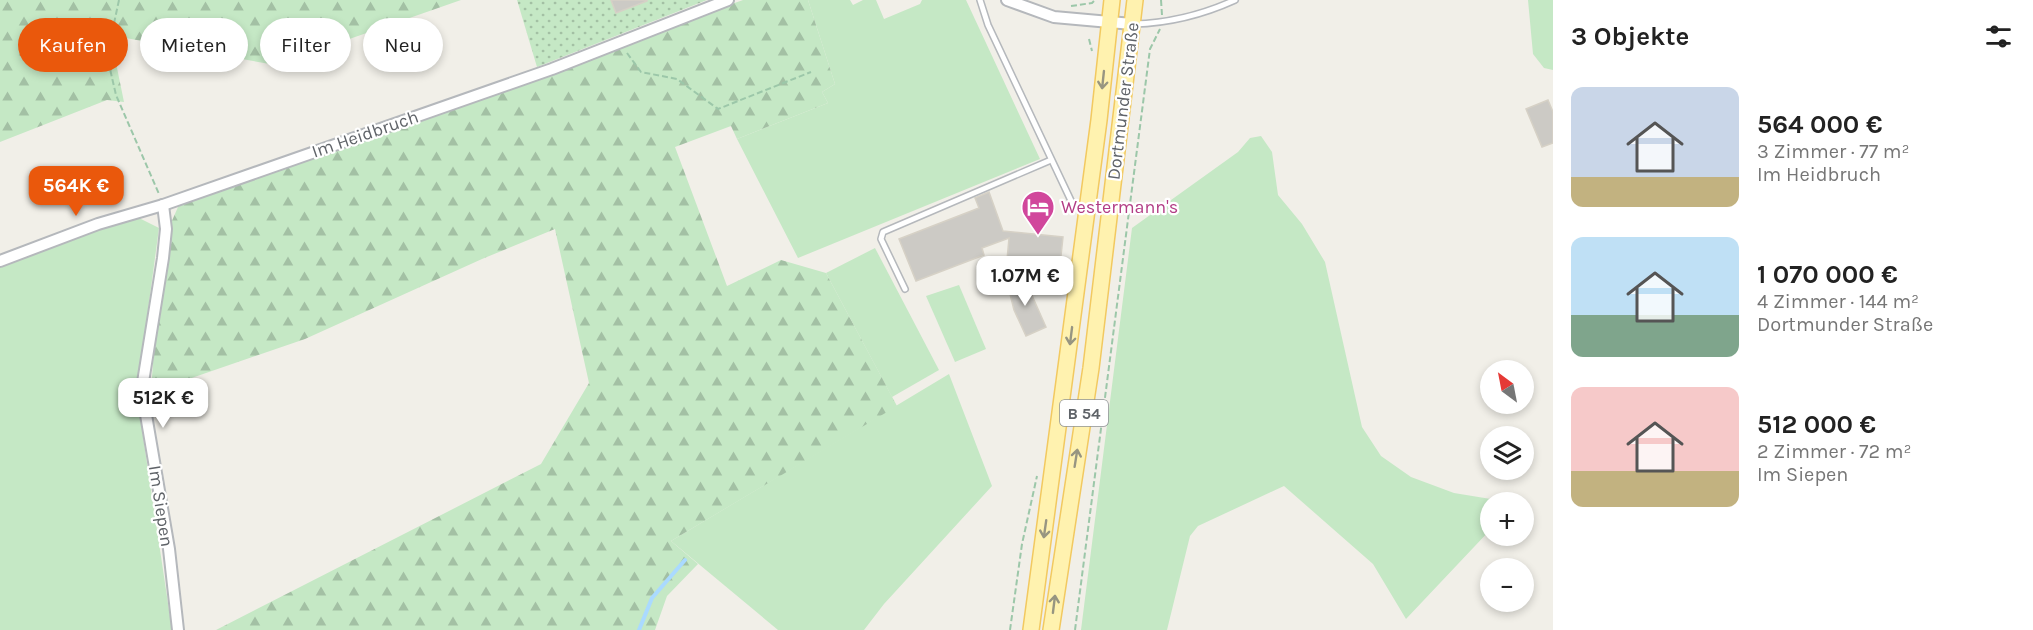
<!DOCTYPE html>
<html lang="de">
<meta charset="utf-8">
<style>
:root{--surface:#fff;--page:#f2f2f2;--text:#222;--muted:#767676;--accent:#ea580c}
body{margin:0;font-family:Karla,sans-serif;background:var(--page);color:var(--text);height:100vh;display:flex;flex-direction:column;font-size:22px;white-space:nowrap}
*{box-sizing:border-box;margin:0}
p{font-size:20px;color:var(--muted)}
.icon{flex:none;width:33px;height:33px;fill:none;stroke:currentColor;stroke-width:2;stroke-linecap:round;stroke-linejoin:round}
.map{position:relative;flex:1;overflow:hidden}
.sheet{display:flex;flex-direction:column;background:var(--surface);width:480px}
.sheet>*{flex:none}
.banner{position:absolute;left:18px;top:18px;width:570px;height:54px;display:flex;gap:12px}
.needle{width:39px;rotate:328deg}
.fabs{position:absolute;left:1480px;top:360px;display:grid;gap:12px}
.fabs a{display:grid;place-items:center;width:54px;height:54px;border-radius:50%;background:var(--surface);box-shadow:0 3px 9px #0003;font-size:30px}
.price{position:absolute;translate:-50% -51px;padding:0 14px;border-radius:12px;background:#fff;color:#222;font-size:20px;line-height:39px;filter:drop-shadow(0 2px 3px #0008)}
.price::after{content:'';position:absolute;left:50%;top:36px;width:18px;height:14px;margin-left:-9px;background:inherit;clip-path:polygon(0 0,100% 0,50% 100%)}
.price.selected{background:var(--accent);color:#fff}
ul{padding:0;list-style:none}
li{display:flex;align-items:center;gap:18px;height:150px;padding:0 18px}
li span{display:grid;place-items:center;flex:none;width:168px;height:120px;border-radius:12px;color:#555}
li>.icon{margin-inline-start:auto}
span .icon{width:72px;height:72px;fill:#fffc;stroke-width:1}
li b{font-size:26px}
h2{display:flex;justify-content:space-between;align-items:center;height:72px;padding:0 18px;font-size:26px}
.chip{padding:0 21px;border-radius:27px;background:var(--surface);box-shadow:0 3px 9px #0003;font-size:21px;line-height:54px}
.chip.selected{background:var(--accent);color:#fff}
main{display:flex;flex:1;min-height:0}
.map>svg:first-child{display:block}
.grass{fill:#c5e8c5}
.forest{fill:url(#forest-firs)}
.garden{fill:url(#garden-dots)}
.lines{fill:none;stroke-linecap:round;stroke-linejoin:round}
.stream{stroke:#aadaff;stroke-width:4}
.building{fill:#cccac5;stroke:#d6d1c6;stroke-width:1.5}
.service-casing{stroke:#b5b8bc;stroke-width:8}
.minor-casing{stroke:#b5b8bc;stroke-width:14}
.primary-casing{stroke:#f2c960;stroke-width:18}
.path{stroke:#9cc7a9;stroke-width:2;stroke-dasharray:6 3;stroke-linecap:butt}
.service{stroke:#fff;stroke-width:5}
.minor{stroke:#fff;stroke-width:10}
.primary{stroke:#fff2af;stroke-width:15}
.oneway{stroke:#979581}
.labels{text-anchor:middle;stroke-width:4.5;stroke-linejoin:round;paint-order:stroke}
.shield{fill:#fff;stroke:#8f9295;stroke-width:1.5}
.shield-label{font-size:16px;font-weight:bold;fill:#5f6368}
.street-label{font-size:18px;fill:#5f6368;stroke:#fff}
.hotel-label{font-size:18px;fill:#b23c85;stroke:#fff;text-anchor:start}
</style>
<main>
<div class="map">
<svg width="1553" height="630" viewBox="0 0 1553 630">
<defs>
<pattern id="forest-firs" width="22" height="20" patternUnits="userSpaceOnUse" patternTransform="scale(1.5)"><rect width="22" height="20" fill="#c5e8c5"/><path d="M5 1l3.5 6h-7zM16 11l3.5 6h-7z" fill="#a3c0a4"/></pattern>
<pattern id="garden-dots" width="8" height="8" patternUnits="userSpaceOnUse" patternTransform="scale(1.5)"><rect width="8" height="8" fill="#c5e8c5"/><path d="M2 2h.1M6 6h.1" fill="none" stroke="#a3c0a4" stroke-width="1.8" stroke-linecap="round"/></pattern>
</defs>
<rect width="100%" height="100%" fill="#f1efe8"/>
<g class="grass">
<polygon points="808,0 850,0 853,5 863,0 876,0 884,19 920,4 922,0 966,0 1040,159 798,258 737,139 828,103 822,92 835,84"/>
<polygon points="1528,0 1553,0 1553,70 1544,68 1533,54"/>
<polygon points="1261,136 1272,152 1278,195 1302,224 1325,262 1362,427 1381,456 1411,477 1454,493 1509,502 1491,502 1491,529 1406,619 1373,564 1284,486 1198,526 1190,536 1167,630 1081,630 1132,228 1238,152 1250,138"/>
<polygon points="133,215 159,228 142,355 138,403 172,630 0,630 0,265"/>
<polygon points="875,248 939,370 892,397 826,273"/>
<polygon points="959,285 986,349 955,362 926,296"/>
<polygon points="949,374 992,486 884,604 864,630 778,630 671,541"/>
</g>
<g class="forest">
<polygon points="0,0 461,0 275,65 120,37 115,58 124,102 107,100 0,142"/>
<polygon points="743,0 808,0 835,84 822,92 828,103 737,139 731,126 675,147 727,286 781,260 826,273 897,406 671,541 698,564 667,596 655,630 216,630 541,464 589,383 555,229 482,259 305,339 151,392 154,348 171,223 178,207 192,197"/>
</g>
<polygon class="garden" points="517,0 707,0 537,67"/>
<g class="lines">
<polyline class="stream" points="639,630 652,598 685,560"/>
</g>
<g class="building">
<polygon points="611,0 647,0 647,1 616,13"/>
<polygon points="1548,100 1553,112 1553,143 1542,147 1526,109"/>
<polygon points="989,192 1003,231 1063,237 1058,284 1036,282 1038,263 1007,260 1009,238 982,248 984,255 916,281 899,239 979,208 975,198"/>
<polygon points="1009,280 1026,282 1046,327 1026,336 1014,310 1008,286"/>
</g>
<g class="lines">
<g class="service-casing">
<g id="service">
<polyline points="980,0 988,25 1074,207"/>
<path d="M1134,24C1171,23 1202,15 1235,0"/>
<polyline points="905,289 881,239 883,232 1051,160"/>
</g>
</g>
<g class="minor-casing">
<g id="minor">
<polyline points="1007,0 1054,17 1132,24"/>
<polyline points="163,205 166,229 163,258 143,382 145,409 169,549 178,630"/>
<polyline points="0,261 98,224 163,205 552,69 728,0"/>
</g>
</g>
<g class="primary-casing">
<g id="primary">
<polyline points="1031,630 1099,120 1112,0"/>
<polyline points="1051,630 1091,368 1135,0"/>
</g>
</g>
<g class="path">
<polyline points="119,0 107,56 116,95 159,194"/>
<polyline points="1161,0 1162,15"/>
<polyline points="1071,6 1092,3 1095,0"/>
<polyline points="1089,39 1092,51"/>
<polyline points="627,53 641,72 677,79 718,109 811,72"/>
<polyline points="1010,630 1022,544 1037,476"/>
<polyline points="1075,630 1150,49 1160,29"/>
</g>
<use href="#service" class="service"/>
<use href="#minor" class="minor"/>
<use href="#primary" class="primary"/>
</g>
<defs><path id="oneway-shaft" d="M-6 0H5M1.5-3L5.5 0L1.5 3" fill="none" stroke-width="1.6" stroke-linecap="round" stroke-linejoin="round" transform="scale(1.5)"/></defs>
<g class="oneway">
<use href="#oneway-shaft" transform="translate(1103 80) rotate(96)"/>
<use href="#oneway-shaft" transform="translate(1071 336) rotate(97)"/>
<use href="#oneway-shaft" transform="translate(1076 458) rotate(-81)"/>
<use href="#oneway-shaft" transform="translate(1045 529) rotate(98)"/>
<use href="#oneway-shaft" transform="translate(1054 604) rotate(-83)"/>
</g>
<defs>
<g id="hotel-pin" transform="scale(1.725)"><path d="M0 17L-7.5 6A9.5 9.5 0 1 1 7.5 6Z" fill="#d1479c" stroke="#fff"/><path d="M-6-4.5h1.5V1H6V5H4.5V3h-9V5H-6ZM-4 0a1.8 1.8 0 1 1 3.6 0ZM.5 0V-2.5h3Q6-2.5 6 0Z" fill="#fff"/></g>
</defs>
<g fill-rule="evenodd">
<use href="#hotel-pin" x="1038" y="207"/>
</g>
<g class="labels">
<rect class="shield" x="1060" y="400" width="48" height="26" rx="4.5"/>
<g class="shield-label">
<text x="1084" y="419">B 54</text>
</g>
<g class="street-label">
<text transform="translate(1123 101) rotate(-83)" y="6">Dortmunder Straße</text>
<text transform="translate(365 134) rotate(-19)" y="6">Im Heidbruch</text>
<text transform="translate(161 506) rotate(81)" y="6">Im Siepen</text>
</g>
<g class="hotel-label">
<text x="1061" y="213">Westermann's</text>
</g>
</g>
</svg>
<div class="fabs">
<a><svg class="needle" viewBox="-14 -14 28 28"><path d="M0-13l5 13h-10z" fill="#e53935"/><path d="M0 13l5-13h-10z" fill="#767676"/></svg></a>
<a><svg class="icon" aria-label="layers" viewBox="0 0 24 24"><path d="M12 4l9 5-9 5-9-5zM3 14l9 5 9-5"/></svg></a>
<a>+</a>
<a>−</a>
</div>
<b class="price selected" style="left:76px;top:217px">564K €</b>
<b class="price" style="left:1025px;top:307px">1.07M €</b>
<b class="price" style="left:163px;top:429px">512K €</b>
<div class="banner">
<a class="chip selected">Kaufen</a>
<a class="chip">Mieten</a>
<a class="chip">Filter</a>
<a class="chip">Neu</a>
</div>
</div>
<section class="sheet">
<h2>3 Objekte<svg class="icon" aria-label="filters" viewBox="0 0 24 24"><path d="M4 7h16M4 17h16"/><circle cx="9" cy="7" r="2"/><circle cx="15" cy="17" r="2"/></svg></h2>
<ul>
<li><span style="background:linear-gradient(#c9d6e8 75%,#c2b280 0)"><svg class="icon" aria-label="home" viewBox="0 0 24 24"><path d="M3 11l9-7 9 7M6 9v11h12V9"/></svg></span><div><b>564 000 €</b><p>3 Zimmer · 77 m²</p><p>Im Heidbruch</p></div></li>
<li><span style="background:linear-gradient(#bfe0f5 65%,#7fa58c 0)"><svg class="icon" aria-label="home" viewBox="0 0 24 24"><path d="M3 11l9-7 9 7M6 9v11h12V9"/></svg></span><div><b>1 070 000 €</b><p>4 Zimmer · 144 m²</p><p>Dortmunder Straße</p></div></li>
<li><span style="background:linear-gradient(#f6c9c9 70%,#c2b280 0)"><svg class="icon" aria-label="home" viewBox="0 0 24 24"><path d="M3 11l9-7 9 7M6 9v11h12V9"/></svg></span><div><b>512 000 €</b><p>2 Zimmer · 72 m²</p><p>Im Siepen</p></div></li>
</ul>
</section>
</main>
